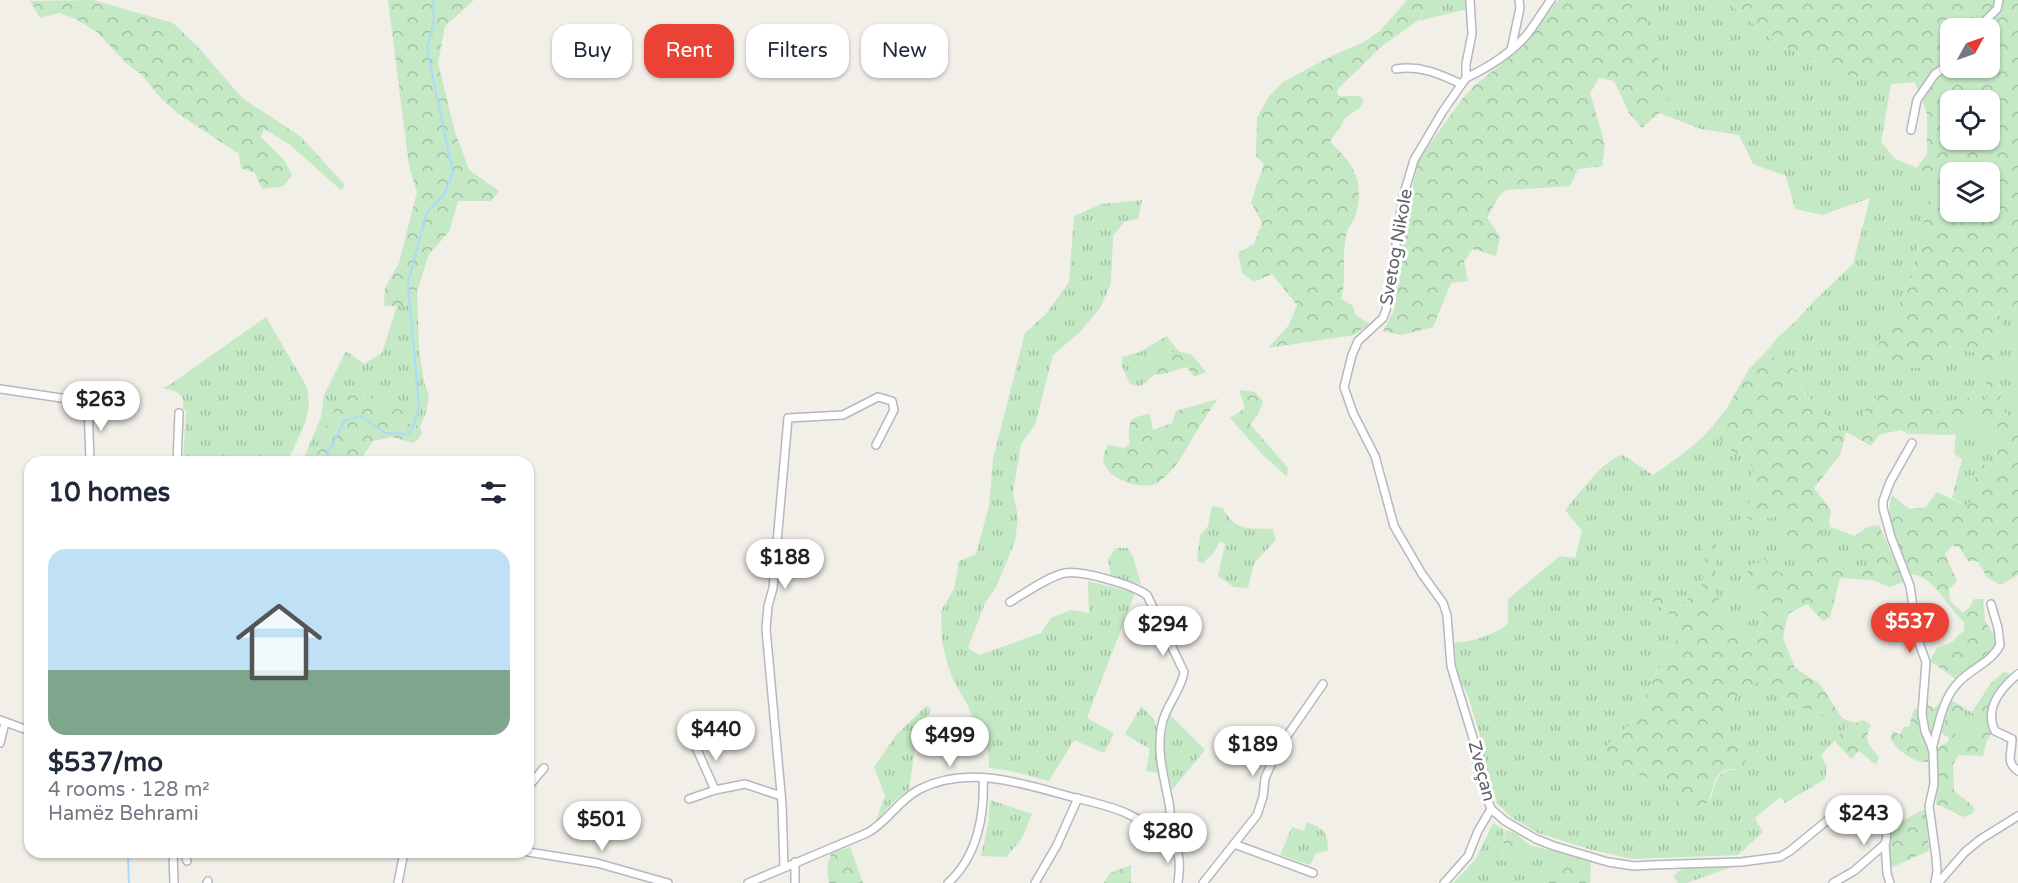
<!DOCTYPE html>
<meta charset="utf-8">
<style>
:root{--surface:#fff;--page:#f6f6f7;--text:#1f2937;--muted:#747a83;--line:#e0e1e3;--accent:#ea4335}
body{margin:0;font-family:"Varela Round",sans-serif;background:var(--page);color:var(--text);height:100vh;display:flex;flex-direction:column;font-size:22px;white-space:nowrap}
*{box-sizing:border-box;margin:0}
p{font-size:20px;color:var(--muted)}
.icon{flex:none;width:33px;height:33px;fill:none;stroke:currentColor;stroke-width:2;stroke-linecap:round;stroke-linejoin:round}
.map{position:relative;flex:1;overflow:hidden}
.side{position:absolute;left:24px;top:456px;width:510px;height:402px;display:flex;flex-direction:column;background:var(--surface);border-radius:18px;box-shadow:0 2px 4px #0004}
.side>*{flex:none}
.guide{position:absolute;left:552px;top:24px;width:570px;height:54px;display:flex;gap:12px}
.needle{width:39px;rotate:50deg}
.fabs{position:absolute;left:1940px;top:18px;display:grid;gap:12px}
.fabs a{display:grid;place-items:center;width:60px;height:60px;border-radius:12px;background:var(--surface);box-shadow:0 2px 4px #0004;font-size:30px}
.price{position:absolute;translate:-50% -51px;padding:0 14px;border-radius:21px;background:#fff;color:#222;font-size:20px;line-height:39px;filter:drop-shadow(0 2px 3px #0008)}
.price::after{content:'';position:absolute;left:50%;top:36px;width:18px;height:14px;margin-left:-9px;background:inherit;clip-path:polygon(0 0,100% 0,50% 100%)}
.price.active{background:var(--accent);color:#fff}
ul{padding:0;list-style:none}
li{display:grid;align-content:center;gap:12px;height:318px;padding:0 24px}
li+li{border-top:2px solid var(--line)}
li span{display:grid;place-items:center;height:186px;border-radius:18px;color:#555}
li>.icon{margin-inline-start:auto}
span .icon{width:108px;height:108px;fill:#fffc;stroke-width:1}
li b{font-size:26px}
h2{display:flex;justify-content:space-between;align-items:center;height:72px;padding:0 24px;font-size:26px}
.chip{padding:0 21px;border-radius:18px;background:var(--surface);box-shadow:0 2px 4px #0004;font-size:21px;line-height:54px}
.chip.active{background:var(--accent);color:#fff}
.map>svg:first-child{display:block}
.grass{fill:url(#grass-tufts)}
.forest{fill:url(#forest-crowns);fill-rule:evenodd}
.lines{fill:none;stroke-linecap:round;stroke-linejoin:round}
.stream{stroke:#aadaff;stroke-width:2}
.street-casing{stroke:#b5b8bc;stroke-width:10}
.street{stroke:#fff;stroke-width:7}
.labels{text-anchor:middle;stroke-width:6;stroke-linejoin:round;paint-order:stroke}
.street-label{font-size:18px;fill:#5f6368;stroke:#fff}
</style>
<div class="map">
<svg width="2018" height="883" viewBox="0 0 2018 883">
<defs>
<pattern id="grass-tufts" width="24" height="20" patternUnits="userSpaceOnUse" patternTransform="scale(1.5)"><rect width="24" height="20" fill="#c5e8c5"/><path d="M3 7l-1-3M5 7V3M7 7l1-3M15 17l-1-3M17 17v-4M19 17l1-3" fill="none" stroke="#a3c0a4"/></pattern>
<pattern id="forest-crowns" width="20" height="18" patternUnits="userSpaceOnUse" patternTransform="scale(1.5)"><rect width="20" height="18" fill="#c5e8c5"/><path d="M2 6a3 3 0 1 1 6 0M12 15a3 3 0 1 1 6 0" fill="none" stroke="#a3c0a4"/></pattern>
</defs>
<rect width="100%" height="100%" fill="#f1efe8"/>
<g class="grass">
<polygon points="1425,0 1465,0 1468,9 1418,21 1423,14"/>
<path d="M1646,0H1725L1775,42L1841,74L1891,84L1881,142L1895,159L1917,168L1934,194L1922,227L1910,286L1885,326L1891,366L1937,369L1943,345L1977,353L1985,377L1988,398L1977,408L1950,412L1945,418L1930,407C1906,412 1900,404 1885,388L1880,395L1865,408L1861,440L1846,432L1840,431L1803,391L1794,378L1776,359L1765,353L1779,336L1796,321L1815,300L1853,264L1870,198L1822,215L1795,209L1786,176L1753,164L1739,135L1701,129L1659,113L1669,95L1647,22Z"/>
<polygon points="1142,200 1138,219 1124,222 1113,236 1111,283 1100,308 1080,332 1053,355 1035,425 1021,444 1013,492 1018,517 1015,542 996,587 985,603 968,648 979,655 1041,633 1051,618 1071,610 1089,613 1088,581 1135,593 1087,718 1114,733 1104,753 1074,740 1049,781 1007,770 989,768 988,750 979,733 967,704 954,682 947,663 942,640 941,611 954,589 959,561 976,554 989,506 993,459 1025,333 1046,314 1069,282 1074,216 1102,204"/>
<polygon points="417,291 419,347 424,382 429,394 426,412 420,426 406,423 393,408 381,408 360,389 336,406 318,452 309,462 302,462 321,417 324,395 346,351 364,364 382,353 397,306 404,306"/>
<polygon points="2003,300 2018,308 2018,423 2004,412 1992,348 2004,332 1999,313"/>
<polygon points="266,317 307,387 309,404 305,424 287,462 183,462 186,410 183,409 183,398 177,392 163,388 171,384"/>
<polygon points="1167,336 1178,351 1163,355 1150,365 1154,375 1141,386 1130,384 1122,366 1122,357 1140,352"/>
<polygon points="1965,418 1974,419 1994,440 1997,466 1991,474 1975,477 1979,495 1966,506 1952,498 1962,459 1954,454 1957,424"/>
<path d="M1716,422C1718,430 1719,440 1725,445C1734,454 1749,457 1754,470L1751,478L1754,494L1753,521L1782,515L1784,541L1802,564L1794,577L1773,570L1749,566L1743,588L1748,596L1761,603L1763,633L1753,640L1737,632L1713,588L1717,565L1702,544L1706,568L1701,588L1684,602L1656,594L1652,601L1674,618L1679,635L1651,682L1639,712L1627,727L1602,750L1599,759L1624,768L1628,772L1664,782L1675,795L1711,799C1717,774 1718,771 1744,768L1748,752L1735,742L1725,729L1734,698L1762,678L1779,690L1791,707L1815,710L1838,723L1842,718L1852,722L1821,755L1827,767L1825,779L1785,803L1780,797L1755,818L1763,832L1738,855L1632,859L1592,850L1538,833L1511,817L1498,804L1484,771L1482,742L1469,699L1457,672L1454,643C1475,641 1491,636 1508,624V599L1560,556L1575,558L1582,531L1565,510C1579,495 1604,458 1623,455L1653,475C1676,459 1699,444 1716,422Z"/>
<path d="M1212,506L1223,508C1235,532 1250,528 1273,529L1276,540L1254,563L1248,588L1234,587L1218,576L1225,544L1220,541L1215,551L1203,563L1197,561L1200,536L1208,526Z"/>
<polygon points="1830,527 1855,536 1872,564 1865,568 1836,564 1824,554 1820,532"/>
<polygon points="1116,548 1128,548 1133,557 1141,584 1111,577 1108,559"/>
<polygon points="926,706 931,709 916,742 909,789 893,802 875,823 885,796 874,767 896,735"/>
<polygon points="1141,706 1154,719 1156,727 1159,773 1146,771 1150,749 1125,734"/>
<polygon points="1964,708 1980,717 1983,728 1980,734 1972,736 1966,735 1963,741 1957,742 1955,737"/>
<path d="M1170,715L1205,750L1172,790C1165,761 1161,745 1170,715Z"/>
<polygon points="990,800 1032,814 1022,838 1006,857 981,856 988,824"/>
<path d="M1307,822C1324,829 1328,832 1328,851L1316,853L1310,865L1280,855L1292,827L1304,831Z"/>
<path d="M1493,823L1505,830L1501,860C1515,859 1520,855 1529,845L1561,853L1554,872L1539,878L1538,883H1453L1476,859Z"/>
<polygon points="1737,865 1687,883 1678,883 1673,876 1683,868"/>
</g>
<g class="forest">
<polygon points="93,0 173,23 198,47 242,98 300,136 345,185 341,190 289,144 264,129 261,137 284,160 292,175 284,186 262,189 255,173 241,168 239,154 177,113 158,95 142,75 126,63 97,32 74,18 59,13 40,18 30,1"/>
<polygon points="388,0 474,0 445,26 438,63 455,132 469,170 499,191 491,201 458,201 449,232 429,254 417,291 404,306 384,306 385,288 399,263 417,192 409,166"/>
<path d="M1407,0H1425L1423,14L1416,22L1382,46L1337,90L1339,96H1360L1364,100L1360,108L1346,117L1330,142C1355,164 1365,184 1355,217C1353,222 1350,225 1348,229C1346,233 1346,239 1345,243C1342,264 1347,278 1341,299L1352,305L1356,315L1369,324L1354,335L1268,348L1289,325L1297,305L1272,274L1254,282L1242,273L1238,253L1254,244L1262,223L1251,202L1264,164L1256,156L1257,118L1269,96L1283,82L1334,55L1364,42L1380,31Z"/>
<polygon points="1558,0 1646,0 1647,22 1669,95 1659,113 1642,128 1629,113 1614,81 1599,78 1590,93 1605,144 1602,166 1578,169 1570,186 1506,190 1499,196 1487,218 1500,236 1496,256 1473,249 1464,261 1468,281 1451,283 1433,327 1402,335 1383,331 1394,310 1404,225 1419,159 1463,98 1475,85 1522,48"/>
<path d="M1725,0H2018V308L2003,300L1999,313L2004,332L1992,348L2004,412L2018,423V575L2000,585L1987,577L1977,561H1968L1959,547L1952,546L1945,554L1957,581L1949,589L1950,601L1963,613L1969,608L1974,599H1983L1985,621L1996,638V645L1957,680L1930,661L1937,648L1952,642L1964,630V622C1949,610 1931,571 1910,575C1901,550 1883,521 1892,495L1909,509L1926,507L1937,492L1966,506L1979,495L1975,477V464H1984L1991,474L1997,466L1994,440L1974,419L1965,418L1957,424L1958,435L1909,434L1900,430L1879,435L1871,446L1861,440L1865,408L1880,395L1885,387C1900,404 1906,412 1930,407L1945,418L1950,412L1952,401L1965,394L1977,408L1988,398L1985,377L1977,353L1944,345L1937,369L1891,366L1875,355L1885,326L1910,286L1922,227L1934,194L1917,168L1927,154V114L1915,82L1891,84L1841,74L1775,42ZM1950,28H1989V68H1950ZM1950,100H1989V140H1950ZM1950,172H1989V212H1950Z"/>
<polygon points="1178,351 1192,355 1206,372 1194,377 1187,367 1163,374 1154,375 1149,365 1163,355"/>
<path d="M1765,353L1797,371L1794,378L1803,392L1840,431L1846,432L1840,455L1814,488L1831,510L1829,521L1830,527L1820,533L1824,554L1836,564L1865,568L1872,564L1855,536L1867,527L1879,525L1904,582L1890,587L1872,580L1840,578L1830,617L1823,621L1807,604L1788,614L1783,638L1795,668L1820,684L1842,718L1838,723L1815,710L1791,707L1779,690L1763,679L1734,698L1725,729L1735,742L1748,752L1744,768C1738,769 1729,768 1724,771C1704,780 1722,810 1685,812L1664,782L1628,772L1624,768L1599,760L1602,750L1627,727L1639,712L1651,682L1679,635L1674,618L1651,600L1656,594L1684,602L1701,588L1706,568L1702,544L1707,536H1713L1717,547V565L1713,588L1737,632L1753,640L1763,633L1761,603L1748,596L1743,588L1749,566L1765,558L1773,570L1794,577L1801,565L1784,541L1782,515L1753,521L1743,514L1754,494L1751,478L1754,470C1749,457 1734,454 1724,445C1719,440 1718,429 1716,422L1727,408L1749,369Z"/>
<polygon points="360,389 381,408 393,408 406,411 406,423 420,426 422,434 414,443 392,437 373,441 359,462 309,462 318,452 336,406 347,391"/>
<polygon points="1239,390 1255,392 1263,401 1258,415 1250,424 1288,468 1287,477 1262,454 1230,418 1245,408"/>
<path d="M1218,399C1212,407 1206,416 1200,426C1187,446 1179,467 1159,482C1145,492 1109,480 1104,463C1102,456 1105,451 1108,445L1125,448L1130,443C1127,422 1129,417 1150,414L1153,430L1172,423L1176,411Z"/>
<path d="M2005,671L2010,675C1992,695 1985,707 1992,733L1987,740L1983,756L1958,755L1953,765L1954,791C1961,798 1969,800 1975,809L1972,814L1964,817L1936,804L1938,777L1937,751L1940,746L1948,742L1949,737L1942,734V730L1951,700L1964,708L1955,737L1957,742L1963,741L1965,735L1972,736L1980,734L1983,728L1980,717L1972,712L1991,683Z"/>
<polygon points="1925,703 1934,708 1940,704 1942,709 1932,736 1927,728"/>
<path d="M1914,709H1918L1919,725L1930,757L1928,762C1913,763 1897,750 1890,738L1893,731L1900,735L1904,726L1909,727Z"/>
<path d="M1863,720L1871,725C1863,742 1869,744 1879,757L1876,765L1859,751L1851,759L1834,740L1852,722L1856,723Z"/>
<polygon points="1923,810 1926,812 1928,841 1930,847 1928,851 1891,868 1888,850 1891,836 1890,827"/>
<path d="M1506,830L1516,833L1529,845C1520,855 1515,859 1501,860Z"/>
<polygon points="850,847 863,883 829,883 827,868 831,853"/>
<polygon points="1561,853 1591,862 1590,883 1538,883 1539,878 1554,872"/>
<polygon points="1131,865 1131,883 1104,883 1110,873"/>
</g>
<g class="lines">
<g class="stream">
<polyline points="324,462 344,421 361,416 385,433 408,434 412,429 419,408 408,282 427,212 445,193 453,173 427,49 434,21 433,0"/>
<polyline points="126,852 128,855 129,883"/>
</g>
<g class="street-casing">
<g id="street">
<path d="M1470,0L1472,34L1466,64V78L1443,111L1414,160L1403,197L1397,235L1394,266L1386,310L1383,318L1358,341L1352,355L1344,387L1353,413L1375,456L1394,526L1422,574L1443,603L1447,615L1451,666L1473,738L1479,776L1491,809L1505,821L1536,839L1554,846L1608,862L1634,866L1651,865L1741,862L1780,857L1790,851L1835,814L1864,800C1877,806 1891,830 1885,844L1854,871L1833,883"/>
<polyline points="1978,28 1997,9 1999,0"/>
<polyline points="1511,50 1520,8 1519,0"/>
<path d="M1396,69C1420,65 1440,74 1461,84"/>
<path d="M1466,78C1487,68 1508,55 1524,38C1534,27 1542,12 1551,0"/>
<polyline points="1911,130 1917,100 1935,74 1950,64"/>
<polyline points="0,389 88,402 90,462"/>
<polyline points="1912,443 1890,482 1883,501 1883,508 1891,537 1910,586 1918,640 1926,662 1922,714 1925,731 1933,750 1934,784 1929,806 1936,857 1937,871 1935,883"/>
<polyline points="177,462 179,413"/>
<path d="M1010,602C1025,593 1049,576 1065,573C1082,570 1133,585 1147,595L1184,672C1181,691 1166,705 1162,724C1156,750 1164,777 1169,803C1171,815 1171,828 1172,840"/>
<path d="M2018,674C2001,688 1984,709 1995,731L2012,739C2012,753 2005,762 2018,771"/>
<polyline points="0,720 30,731"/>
<polyline points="0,743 5,723"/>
<polyline points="695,745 715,790"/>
<path d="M1932,749C1938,728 1942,699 1958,683C1970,669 1992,662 2000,645L1998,628L1991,604"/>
<polyline points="528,787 544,768"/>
<polyline points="689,799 715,790 745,784 781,796"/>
<path d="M1172,840C1181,855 1180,866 1178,883"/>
<polyline points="1234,844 1313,873"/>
<polyline points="1885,844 1887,873 1890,883"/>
<polyline points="173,852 174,883"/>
<polyline points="184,852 187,861"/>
<polyline points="528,852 597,863 668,883"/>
<polyline points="795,862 795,883"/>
<polyline points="784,867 782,804 766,629 768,606 773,588 788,418 843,415 878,397 892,401 894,410 876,445"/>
<polyline points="207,883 208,881"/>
<polyline points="398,883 404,852"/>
<path d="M748,883L867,833C888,822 897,801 920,789C968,765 1021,783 1068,796C1087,801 1108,805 1126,813C1131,816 1137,818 1142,822C1152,829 1158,842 1172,840"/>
<path d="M948,883C977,857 985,815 983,778"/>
<polyline points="1035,883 1057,845 1078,798"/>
<polyline points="1203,883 1257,815 1263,797 1265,778 1278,749 1323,684"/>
<polyline points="1444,883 1468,856 1478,831 1491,809"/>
<polyline points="1938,883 1965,852 1981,839 2018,816"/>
</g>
</g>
<use href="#street" class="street"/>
</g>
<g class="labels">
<g class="street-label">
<text transform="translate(1396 247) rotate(-80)" y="6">Svetog Nikole</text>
<text transform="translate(1482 771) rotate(75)" y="6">Zveçan</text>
</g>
</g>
</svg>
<div class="fabs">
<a><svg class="needle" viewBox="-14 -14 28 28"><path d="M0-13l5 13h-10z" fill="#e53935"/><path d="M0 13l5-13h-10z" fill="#747a83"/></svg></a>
<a><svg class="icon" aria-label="locate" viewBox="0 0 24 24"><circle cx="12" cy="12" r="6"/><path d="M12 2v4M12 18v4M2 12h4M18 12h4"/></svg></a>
<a><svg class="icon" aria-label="layers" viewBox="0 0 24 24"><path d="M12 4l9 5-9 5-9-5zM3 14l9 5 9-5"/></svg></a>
</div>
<b class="price" style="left:101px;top:432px">$263</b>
<b class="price" style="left:785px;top:590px">$188</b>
<b class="price active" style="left:1910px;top:654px">$537</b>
<b class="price" style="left:1163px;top:657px">$294</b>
<b class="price" style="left:716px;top:762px">$440</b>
<b class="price" style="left:950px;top:768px">$499</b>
<b class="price" style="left:1253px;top:777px">$189</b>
<b class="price" style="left:1864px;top:846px">$243</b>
<b class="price" style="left:602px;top:852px">$501</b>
<b class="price" style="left:1168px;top:864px">$280</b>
<div class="guide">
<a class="chip">Buy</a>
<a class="chip active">Rent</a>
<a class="chip">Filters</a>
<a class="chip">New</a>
</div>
<section class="side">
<h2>10 homes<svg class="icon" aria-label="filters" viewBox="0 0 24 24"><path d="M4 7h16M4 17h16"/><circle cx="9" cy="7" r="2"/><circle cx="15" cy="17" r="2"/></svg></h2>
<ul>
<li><span style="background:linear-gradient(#bfe0f5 65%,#7fa58c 0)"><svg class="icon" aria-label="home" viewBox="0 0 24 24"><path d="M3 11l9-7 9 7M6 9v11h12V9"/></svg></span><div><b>$537/mo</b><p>4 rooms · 128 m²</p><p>Hamëz Behrami</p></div></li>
</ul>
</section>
</div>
